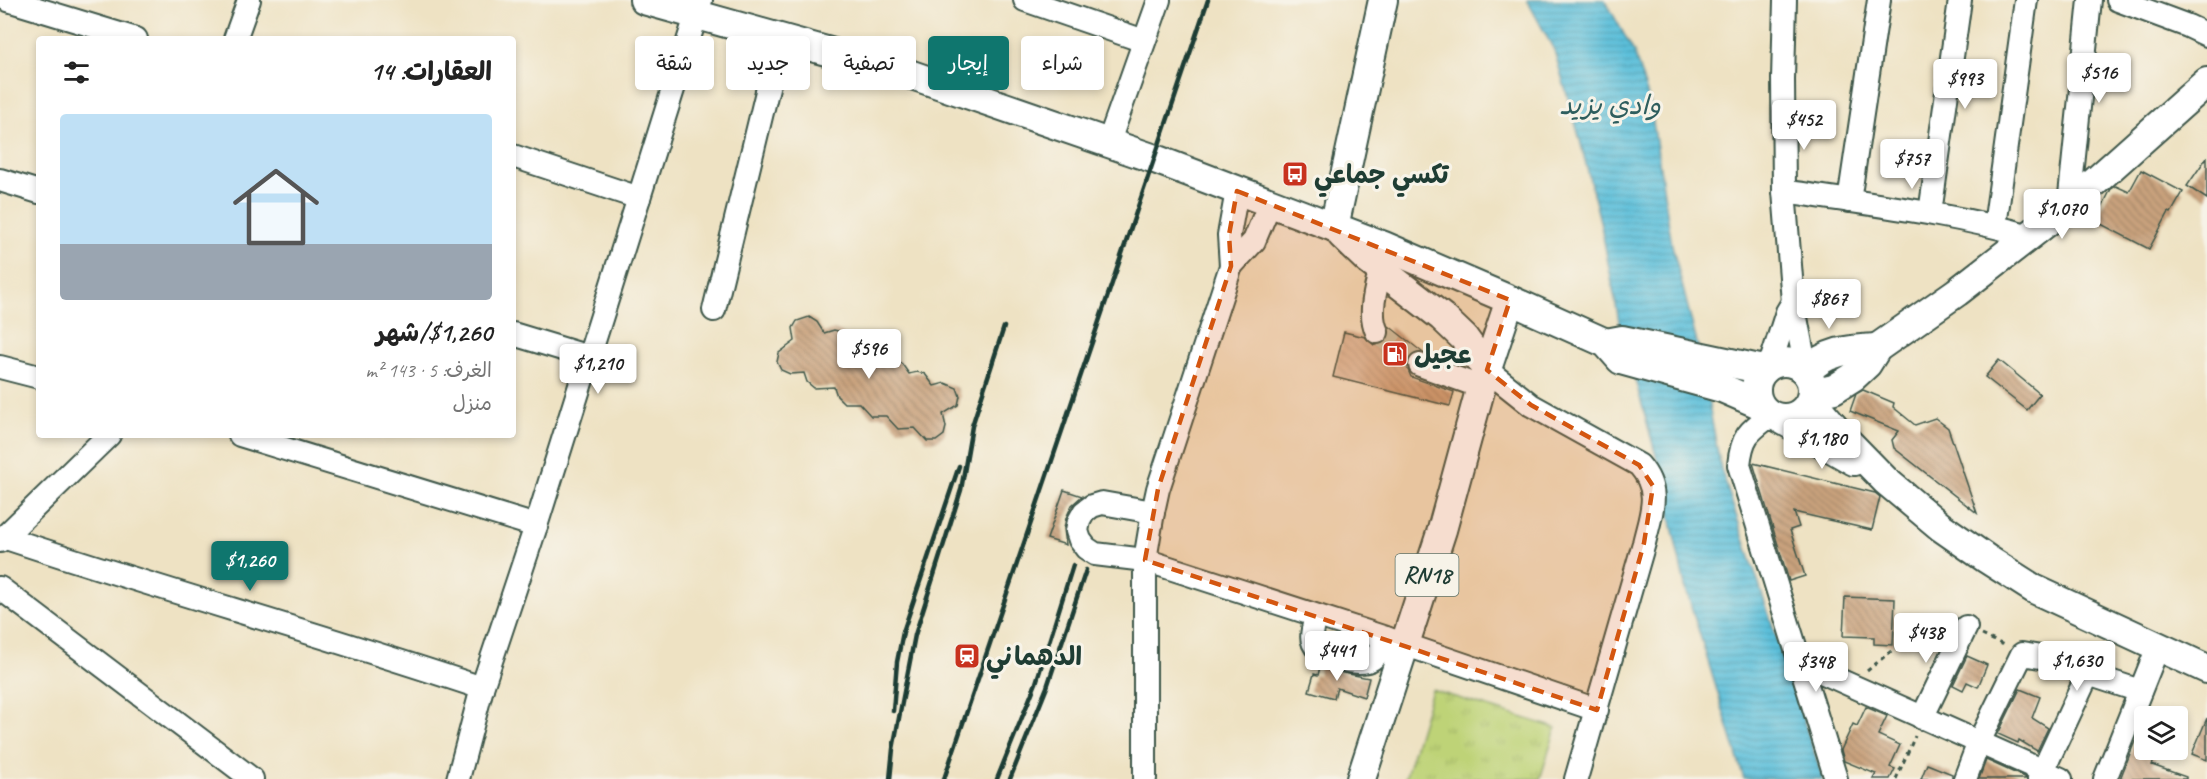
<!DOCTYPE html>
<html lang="ar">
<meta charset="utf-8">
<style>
:root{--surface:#fff;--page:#f6f6f6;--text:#222;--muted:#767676;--accent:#0f766e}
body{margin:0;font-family:Caveat,"Playpen Sans Arabic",sans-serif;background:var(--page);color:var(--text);direction:rtl;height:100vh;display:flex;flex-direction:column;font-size:22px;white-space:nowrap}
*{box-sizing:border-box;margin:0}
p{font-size:20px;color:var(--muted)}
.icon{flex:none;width:33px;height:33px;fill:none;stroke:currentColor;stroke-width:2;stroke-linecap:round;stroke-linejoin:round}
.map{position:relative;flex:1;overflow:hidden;direction:ltr}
.drawer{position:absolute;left:36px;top:36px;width:480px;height:402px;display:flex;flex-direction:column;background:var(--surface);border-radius:6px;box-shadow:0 3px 9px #0003;direction:rtl}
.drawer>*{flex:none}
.banner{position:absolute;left:534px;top:36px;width:570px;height:54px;direction:rtl;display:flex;gap:12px}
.tools{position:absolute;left:2134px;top:706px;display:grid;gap:12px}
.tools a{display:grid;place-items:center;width:54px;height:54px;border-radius:6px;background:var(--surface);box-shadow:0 3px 9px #0003;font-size:30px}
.price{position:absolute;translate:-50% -51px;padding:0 14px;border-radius:6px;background:#fff;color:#222;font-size:20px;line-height:39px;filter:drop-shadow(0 2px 3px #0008)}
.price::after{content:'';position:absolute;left:50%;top:36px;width:18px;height:14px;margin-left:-9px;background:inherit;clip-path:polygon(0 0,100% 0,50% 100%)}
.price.current{background:var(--accent);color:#fff}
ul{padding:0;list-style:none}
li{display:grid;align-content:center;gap:12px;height:318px;padding:0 24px}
li span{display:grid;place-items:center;height:186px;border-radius:6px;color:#555}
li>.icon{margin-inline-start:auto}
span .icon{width:108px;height:108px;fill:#fffc;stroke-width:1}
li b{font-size:26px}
h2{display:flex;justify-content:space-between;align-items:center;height:72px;padding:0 24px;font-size:26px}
.pill{padding:0 21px;border-radius:6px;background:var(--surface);box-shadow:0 3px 9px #0003;font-size:21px;line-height:54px}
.pill.current{background:var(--accent);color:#fff}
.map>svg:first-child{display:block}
.grass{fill:url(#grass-tufts);stroke:#6e8856;stroke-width:1.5}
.water{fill:url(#water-rules);stroke:#3e7e88;stroke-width:1.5}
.building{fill:url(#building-back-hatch)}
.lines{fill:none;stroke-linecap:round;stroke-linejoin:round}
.minor-tunnel{stroke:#c5c1a6;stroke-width:22;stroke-dasharray:22 11;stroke-linecap:butt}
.minor-casing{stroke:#3e5649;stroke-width:26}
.major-casing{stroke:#3e5649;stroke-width:32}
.path{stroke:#3e5649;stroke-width:3;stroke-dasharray:4.5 4.5;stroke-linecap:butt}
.minor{stroke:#fff;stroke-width:22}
.major{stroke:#fff;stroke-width:28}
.rail{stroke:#1f3d34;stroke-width:4.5}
.marked{fill:#d45610;fill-opacity:0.2;stroke:#d45610;stroke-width:4.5;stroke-dasharray:12 8;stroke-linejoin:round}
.labels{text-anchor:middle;stroke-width:6;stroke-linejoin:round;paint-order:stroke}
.shield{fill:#f7f3e8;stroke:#60746a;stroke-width:1.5}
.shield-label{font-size:24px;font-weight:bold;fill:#1f3d34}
.poi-label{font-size:26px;font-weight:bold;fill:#1f3d34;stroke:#f7f3e8;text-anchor:start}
.water-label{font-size:27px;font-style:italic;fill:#2e5e5e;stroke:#f7f3e8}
</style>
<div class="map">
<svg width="2207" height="779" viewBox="0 0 2207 779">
<defs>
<pattern id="grass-tufts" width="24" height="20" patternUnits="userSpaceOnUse" patternTransform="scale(1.5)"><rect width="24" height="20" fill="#bed377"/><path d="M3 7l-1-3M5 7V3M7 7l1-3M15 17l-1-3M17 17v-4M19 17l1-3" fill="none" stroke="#a3b668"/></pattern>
<pattern id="water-rules" width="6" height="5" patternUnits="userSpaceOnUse" patternTransform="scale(1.5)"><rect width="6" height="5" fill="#5cc0db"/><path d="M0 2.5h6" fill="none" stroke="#4b9db2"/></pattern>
<pattern id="building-back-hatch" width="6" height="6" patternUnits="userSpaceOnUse" patternTransform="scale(1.5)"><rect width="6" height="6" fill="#c9a27d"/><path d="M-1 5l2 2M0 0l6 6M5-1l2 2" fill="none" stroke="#a38567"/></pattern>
</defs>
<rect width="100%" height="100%" fill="#f7f3e8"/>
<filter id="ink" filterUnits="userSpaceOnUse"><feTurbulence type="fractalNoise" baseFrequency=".0167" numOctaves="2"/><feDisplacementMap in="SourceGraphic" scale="12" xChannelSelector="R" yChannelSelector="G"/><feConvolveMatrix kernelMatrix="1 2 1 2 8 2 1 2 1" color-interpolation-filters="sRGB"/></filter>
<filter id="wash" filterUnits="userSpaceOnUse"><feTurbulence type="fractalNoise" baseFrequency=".008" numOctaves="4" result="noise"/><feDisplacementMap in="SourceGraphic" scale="24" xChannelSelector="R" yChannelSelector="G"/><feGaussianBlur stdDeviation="1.35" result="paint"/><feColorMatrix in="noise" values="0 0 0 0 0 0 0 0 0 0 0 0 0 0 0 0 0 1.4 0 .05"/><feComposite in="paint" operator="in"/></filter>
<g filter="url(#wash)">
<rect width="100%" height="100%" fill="#eee2c3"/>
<polygon class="grass" points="1432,690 1556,728 1540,779 1405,779"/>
<polygon class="water" points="1527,0 1605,0 1634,52 1650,103 1672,245 1698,347 1721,469 1823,779 1744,779 1685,586 1660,470 1619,321 1601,225 1579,136 1554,50"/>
<g id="blocks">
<g class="building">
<polygon points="2207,157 2207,199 2187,186"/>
<polygon points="2141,170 2183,192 2171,213 2169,212 2149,249 2095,221 2111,189 2116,186 2129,192"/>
<polygon points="809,317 817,322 824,333 834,330 842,332 853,347 862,345 871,347 881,361 895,359 902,364 909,374 917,372 925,374 934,386 945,383 957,388 960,396 958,405 943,414 946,427 944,435 936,441 927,441 915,428 898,429 886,416 871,416 859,403 844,403 837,396 834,387 814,388 807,382 804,373 790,374 781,370 777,362 779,353 795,341 793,328 797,321"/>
<polygon points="1389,326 1422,352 1412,354 1408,360 1407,368 1411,377 1454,392 1450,406 1333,377 1344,332 1365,337 1374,345 1381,345 1387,341 1390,335"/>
<polygon points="1999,360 2040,394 2027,410 1985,377"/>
<polygon points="1863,390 1894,403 1893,407 1915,425 1935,418 1948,428 1977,513 1894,448 1892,440 1899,431 1850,411 1856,394"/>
<polygon points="1753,463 1875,493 1880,497 1872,530 1794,512 1799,527 1790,530 1805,576 1789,581"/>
<polygon points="1064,490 1082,496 1072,505 1066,518 1064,529 1066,545 1047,539"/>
<polygon points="1845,597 1895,599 1893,645 1874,644 1874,637 1843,636"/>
<polygon points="1967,656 1987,665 1978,687 1967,682 1963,690 1953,685"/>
<polygon points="1334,663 1339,672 1369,678 1364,697 1337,688 1334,698 1309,691 1314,674 1318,675 1320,667 1329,667"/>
<polygon points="2020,689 2040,697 2032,718 2048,728 2037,751 2019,740 2018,743 1998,734"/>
<polygon points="1866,707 1887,716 1878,735 1900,745 1890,767 1895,769 1890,779 1873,779 1876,774 1844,761 1841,750 1853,724 1857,726"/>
<polygon points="2145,716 2145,750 2159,750 2152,765 2186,777 2186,779 2120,779"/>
<polygon points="2207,718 2207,760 2192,754"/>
<polygon points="1986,760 2026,778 2026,779 1979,779"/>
<polygon points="1927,764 1952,774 1952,779 1921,779"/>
</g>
</g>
</g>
<g filter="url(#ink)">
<use href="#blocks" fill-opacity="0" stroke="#3e5649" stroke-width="1.5"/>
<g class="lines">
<polyline class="minor-tunnel" points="1377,332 1420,365"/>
<g class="minor-casing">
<g id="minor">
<polyline points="8,0 136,39"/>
<polyline points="1025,0 1144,41"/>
<polyline points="1785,0 1783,79 1784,191 1793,302 1802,349 1803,369"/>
<polyline points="2118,0 2188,26 2207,35"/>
<polyline points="235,39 249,0"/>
<polyline points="1108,144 1159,0"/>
<polyline points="513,156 639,198"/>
<polyline points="0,180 39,192"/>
<path d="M1784,191C1866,204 1950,213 2030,236"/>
<polyline points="1849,201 1879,0"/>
<polyline points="2069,205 2090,0"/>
<polyline points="1930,213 1960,0"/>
<polyline points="1995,226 2026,0"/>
<polyline points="1231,266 1254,241 1270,203"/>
<polyline points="714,310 780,38"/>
<path d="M1377,332C1366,309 1380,280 1383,256"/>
<polyline points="513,334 589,357"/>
<polyline points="1420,365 1481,387"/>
<polyline points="1770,365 1787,312 1793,302"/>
<polyline points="0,367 39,377"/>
<path d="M1487,370L1531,405L1639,465C1662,491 1651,513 1644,543L1576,779"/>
<path d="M1771,415C1748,432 1742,436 1739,465L1836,779"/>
<polyline points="240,435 536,526"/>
<polyline points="1153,512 1102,503 1092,506 1084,512 1079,521 1077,531 1080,540 1086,548 1095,554 1145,560 1386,638 1597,710"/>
<path d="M3,537C162,590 324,635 482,688"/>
<polyline points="0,541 109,435"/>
<polyline points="0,588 252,779"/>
<path d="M1316,616C1312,633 1307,643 1324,654"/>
<path d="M1347,661C1372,665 1376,659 1386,638"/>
<polyline points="1799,662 2061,779"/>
<polyline points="1922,718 1966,627"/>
<polyline points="458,779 482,688 536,526 701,0"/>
<polyline points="1145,779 1145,560 1153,512 1158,489 1231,266 1229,235 1237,191"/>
<polyline points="1965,779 1979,742 2022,654 2053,659 2088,674 2140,691"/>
<polyline points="2039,779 2088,674"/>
<polyline points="2105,779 2158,647"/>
</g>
</g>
<g class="major-casing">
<g id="major">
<polyline points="644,0 912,75 1155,159 1384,246 1510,300 1606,343 1621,360 1722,388 1759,404"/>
<polyline points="1334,227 1383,0"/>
<polyline points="1342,235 1368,260 1442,317 1464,338 1487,370"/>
<polyline points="1606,343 1622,340 1764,370"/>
<circle cx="1784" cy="390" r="28"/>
<path d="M1806,372C1826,351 1849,349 1877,348"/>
<polyline points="1812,394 1834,389 1853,377 1867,364 1877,348 1957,292 2069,205 2207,82"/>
<polyline points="1811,400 1844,438 1886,481 1941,527 1987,559 2034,589 2207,669"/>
<polyline points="1781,419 1854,461"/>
<polyline points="1361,779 1442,530 1481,387 1510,300"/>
</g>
</g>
<g class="path">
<polyline points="1982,635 2006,646"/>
<polyline points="1867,671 1901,643 1942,633"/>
<polyline points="1896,779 1915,736"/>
</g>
<use href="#minor" class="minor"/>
<use href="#major" class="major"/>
<g class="rail">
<polyline points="893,711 897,662 903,632 959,466"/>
<polyline points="890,779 893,749 915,635 961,490 972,426 1004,327"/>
<polyline points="944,779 1208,0"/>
<polyline points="997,779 1036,683 1073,565"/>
<polyline points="1010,779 1047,687 1086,570"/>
</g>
</g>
</g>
<path class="marked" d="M1237,191L1510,300L1487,370L1531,405L1639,465L1653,486L1644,543L1597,710L1145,560L1158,489L1231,266L1229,235Z"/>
<defs>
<g id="bus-square" transform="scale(1.35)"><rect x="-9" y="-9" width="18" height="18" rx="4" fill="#c8321e" stroke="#f7f3e8"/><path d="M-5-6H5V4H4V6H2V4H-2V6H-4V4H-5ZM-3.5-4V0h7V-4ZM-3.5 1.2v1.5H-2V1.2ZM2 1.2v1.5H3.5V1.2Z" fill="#fff"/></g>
<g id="fuel-square" transform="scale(1.35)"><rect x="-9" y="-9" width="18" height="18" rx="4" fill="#c8321e" stroke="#f7f3e8"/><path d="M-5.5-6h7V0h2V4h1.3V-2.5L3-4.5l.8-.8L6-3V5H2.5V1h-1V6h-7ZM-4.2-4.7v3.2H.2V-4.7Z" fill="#fff"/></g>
<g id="station-square" transform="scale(1.35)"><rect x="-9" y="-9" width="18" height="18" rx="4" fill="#c8321e" stroke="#f7f3e8"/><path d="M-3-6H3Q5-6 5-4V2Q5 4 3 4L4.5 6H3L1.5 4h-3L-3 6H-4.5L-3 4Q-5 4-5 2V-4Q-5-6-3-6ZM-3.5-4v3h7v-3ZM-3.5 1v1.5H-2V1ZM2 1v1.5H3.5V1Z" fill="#fff"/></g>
</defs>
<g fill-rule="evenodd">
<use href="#bus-square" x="1295" y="174"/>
<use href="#fuel-square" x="1395" y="354"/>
<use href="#station-square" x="967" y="656"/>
</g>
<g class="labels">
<rect class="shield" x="1395.5" y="554" width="63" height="42" rx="4.5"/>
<g class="shield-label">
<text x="1427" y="583">RN18</text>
</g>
<g class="poi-label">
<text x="1314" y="183">تكسي جماعي</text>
<text x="1414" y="363">عجيل</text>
<text x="986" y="665">الدهماني</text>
</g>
<g class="water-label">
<text x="1610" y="114">وادي يزيد</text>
</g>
</g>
</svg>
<div class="tools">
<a><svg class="icon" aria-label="layers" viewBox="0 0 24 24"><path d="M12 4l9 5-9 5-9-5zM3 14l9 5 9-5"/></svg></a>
</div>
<b class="price" style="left:2099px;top:104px">$516</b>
<b class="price" style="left:1965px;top:110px">$993</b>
<b class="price" style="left:1804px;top:151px">$452</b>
<b class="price" style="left:1912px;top:190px">$757</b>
<b class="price" style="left:2062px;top:240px">$1,070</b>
<b class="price" style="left:1829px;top:330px">$867</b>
<b class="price" style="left:869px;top:380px">$596</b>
<b class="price" style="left:598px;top:395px">$1,210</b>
<b class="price" style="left:1822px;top:470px">$1,180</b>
<b class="price current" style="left:250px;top:592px">$1,260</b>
<b class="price" style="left:1926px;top:664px">$438</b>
<b class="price" style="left:1337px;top:682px">$441</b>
<b class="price" style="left:2077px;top:692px">$1,630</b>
<b class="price" style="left:1816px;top:693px">$348</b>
<div class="banner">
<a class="pill">شراء</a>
<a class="pill current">إيجار</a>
<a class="pill">تصفية</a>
<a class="pill">جديد</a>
<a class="pill">شقة</a>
</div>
<section class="drawer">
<h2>العقارات: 14<svg class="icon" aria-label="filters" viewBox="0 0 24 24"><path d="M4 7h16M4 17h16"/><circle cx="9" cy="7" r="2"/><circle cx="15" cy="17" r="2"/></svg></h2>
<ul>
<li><span style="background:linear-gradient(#bfe0f5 70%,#9aa5b1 0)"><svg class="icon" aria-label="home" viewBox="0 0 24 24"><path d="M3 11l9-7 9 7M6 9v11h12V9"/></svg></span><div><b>$1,260/شهر</b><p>الغرف: 5 · 143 m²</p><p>منزل</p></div></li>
</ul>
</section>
</div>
